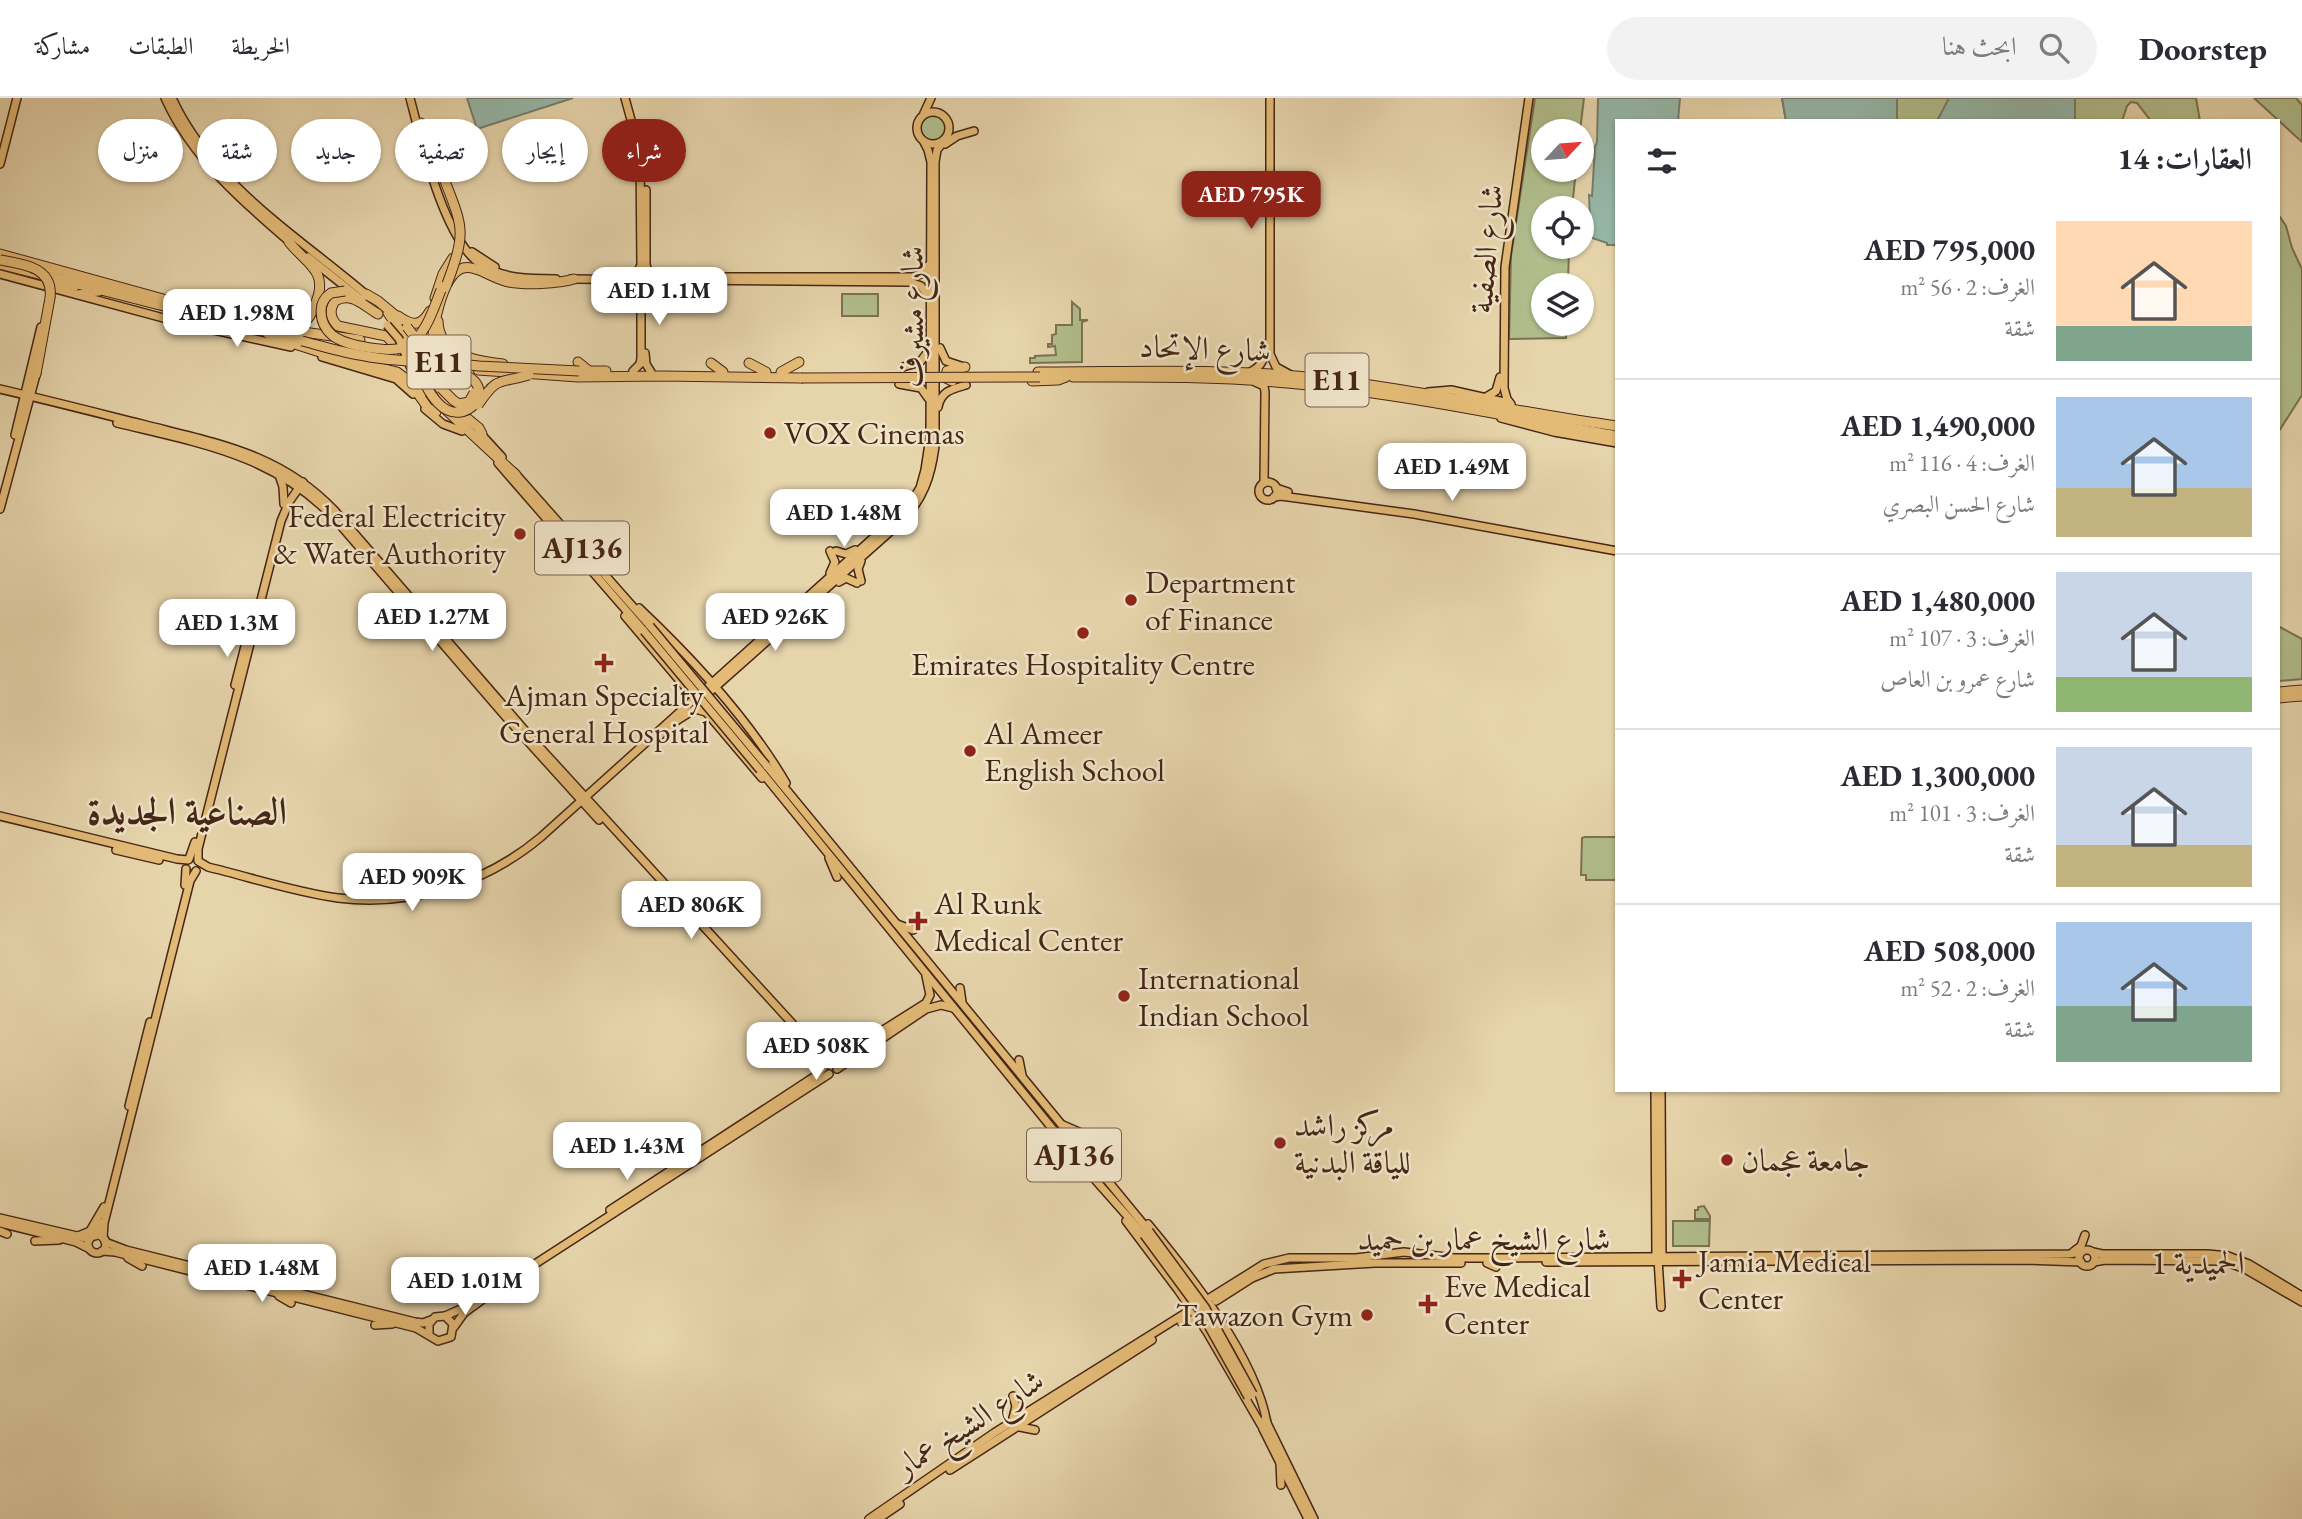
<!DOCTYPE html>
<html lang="ar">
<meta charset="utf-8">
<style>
:root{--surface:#fff;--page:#f2f2f3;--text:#2b2b33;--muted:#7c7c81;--line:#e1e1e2;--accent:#8f2418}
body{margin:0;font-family:"EB Garamond",Amiri,serif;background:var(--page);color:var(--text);direction:rtl;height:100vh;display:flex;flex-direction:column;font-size:26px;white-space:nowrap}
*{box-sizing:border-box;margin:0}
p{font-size:23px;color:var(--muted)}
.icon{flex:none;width:38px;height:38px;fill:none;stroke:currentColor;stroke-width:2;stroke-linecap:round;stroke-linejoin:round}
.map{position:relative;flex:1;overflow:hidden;direction:ltr}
.sheet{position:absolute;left:1615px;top:21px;width:665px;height:973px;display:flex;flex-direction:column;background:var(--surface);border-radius:0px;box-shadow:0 2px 5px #0004;direction:rtl}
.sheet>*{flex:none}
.guide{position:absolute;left:21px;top:21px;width:665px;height:63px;direction:rtl;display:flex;gap:14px}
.needle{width:46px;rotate:64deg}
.buttons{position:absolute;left:1531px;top:21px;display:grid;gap:14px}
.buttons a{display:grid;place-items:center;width:63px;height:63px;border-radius:50%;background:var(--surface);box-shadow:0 2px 5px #0004;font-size:35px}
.price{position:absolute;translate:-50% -60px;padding:0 16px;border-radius:14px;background:#fff;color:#222;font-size:23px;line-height:46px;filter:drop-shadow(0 2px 4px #0008)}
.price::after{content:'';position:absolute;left:50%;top:42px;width:21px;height:16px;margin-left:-10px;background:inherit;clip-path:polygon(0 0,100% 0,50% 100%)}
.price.selected{background:var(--accent);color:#fff}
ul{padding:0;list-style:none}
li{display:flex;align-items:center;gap:21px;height:175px;padding:0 28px}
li+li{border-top:2px solid var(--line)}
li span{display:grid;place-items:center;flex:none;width:196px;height:140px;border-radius:0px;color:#555}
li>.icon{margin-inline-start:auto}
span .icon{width:84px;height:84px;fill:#fffc;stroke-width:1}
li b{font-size:30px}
h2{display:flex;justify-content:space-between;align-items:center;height:84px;padding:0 28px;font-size:30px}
.chip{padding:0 24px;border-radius:32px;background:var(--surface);box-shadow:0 2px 5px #0004;font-size:24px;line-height:63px}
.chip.selected{background:var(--accent);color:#fff}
header{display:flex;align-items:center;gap:42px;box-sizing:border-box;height:98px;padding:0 35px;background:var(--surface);border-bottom:2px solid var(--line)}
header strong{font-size:33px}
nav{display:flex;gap:38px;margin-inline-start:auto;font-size:24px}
.search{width:490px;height:63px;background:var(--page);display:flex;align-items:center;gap:18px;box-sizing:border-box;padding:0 24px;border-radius:38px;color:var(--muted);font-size:26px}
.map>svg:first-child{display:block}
.green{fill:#b1bd8c;stroke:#7c7251;stroke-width:2}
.water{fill:#96b8a9;stroke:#767e6e;stroke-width:2}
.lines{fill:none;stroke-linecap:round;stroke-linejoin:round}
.major-casing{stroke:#462716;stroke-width:10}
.highway-casing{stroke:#462716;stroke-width:11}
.major{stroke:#e3ba76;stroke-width:7}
.highway{stroke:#e3ba76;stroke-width:9}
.major-bridge-casing{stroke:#462716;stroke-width:10;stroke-linecap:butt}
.highway-bridge-casing{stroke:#462716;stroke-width:11;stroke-linecap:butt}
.major-bridge{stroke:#e3ba76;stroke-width:7}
.highway-bridge{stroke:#e3ba76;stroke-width:9}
.poi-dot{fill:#8f2418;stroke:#efe3c8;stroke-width:2.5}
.labels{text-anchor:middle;stroke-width:5;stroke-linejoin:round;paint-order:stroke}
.shield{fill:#efe3c8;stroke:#795f4b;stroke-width:2}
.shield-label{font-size:30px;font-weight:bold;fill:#462716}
.street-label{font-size:32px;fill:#462716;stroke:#efe3c8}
.poi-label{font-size:32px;fill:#462716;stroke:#efe3c8;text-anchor:start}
.neighbourhood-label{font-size:33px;fill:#462716;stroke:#efe3c8}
.district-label{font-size:38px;font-weight:bold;fill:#462716;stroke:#efe3c8}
</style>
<header>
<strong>Doorstep</strong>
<div class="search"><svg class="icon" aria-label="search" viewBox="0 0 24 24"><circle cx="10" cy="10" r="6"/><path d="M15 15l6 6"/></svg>ابحث هنا</div>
<nav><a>الخريطة</a><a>الطبقات</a><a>مشاركة</a></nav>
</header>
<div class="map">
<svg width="2302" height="1421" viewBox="0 0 2302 1421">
<rect width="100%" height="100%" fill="#e6d4ab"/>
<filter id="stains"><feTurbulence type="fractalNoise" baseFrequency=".00286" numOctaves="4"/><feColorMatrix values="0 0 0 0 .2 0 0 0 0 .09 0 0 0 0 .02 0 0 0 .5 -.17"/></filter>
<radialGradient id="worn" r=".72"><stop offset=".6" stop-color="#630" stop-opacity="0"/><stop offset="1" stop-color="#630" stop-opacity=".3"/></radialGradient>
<g class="green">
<polygon points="1535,0 1584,0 1580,33 1544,33 1544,72 1576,72 1572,110 1544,110 1544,149 1569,149 1568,187 1544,187 1544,226 1567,226 1566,240 1509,241 1511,158"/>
<polygon points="1782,0 2196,0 2200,23 2151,23 2137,5 2131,4 2127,8 2122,23 1786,23"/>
<polygon points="2254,0 2296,0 2302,7 2302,44"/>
<circle cx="934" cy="30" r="15"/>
<polygon points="2278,116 2286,128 2292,150 2302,171 2302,297 2279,333"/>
<rect x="842" y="196" width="36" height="22"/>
<polygon points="1072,204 1080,211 1080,222 1088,222 1082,224 1082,264 1030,265 1030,260 1035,260 1035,258 1056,257 1055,248 1048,249 1048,246 1052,246 1052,237 1056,236 1056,227 1072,227"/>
<polygon points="2278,528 2302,541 2302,581 2279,583"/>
<polygon points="1585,739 1617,739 1617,782 1586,782 1586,777 1581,777 1582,740"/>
<polygon points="1704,1108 1710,1118 1709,1148 1673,1148 1673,1123 1708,1123 1708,1121 1695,1121 1695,1112 1698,1112 1698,1109"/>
</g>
<g class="water">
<polygon points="467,0 573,0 477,31"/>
<polygon points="1598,0 1680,0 1678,23 1617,23 1617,147 1607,147 1607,145 1584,137 1582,150 1577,153 1577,151 1573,151 1582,149 1582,128 1585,131 1590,120 1589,97 1592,98 1595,49 1597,44"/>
<polygon points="1782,0 1897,0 1897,23 1786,23"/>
<polygon points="1949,0 2075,0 2075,23 1937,23"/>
</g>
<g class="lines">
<g class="major-casing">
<g id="major">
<path d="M165,0C192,60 242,103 291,145"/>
<path d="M172,0C212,87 299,139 369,199"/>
<path d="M410,0C421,42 445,145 482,167C504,181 530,181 556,181"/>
<polyline points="625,0 640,55 641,167 638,173 633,178"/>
<polyline points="1270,0 1270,256 1276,269 1289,276"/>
<circle cx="933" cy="30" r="16"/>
<polyline points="924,15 931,0"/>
<polyline points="945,46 957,38 974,33"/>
<polyline points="0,66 17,0"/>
<polyline points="646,92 646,167 650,178"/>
<polyline points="472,154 495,169"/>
<polyline points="308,159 362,202"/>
<polyline points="0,176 182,225 291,249"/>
<polyline points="726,179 912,179 921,176 929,167"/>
<polyline points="571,181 910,184 921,188 928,198"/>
<polyline points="45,183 75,189"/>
<polyline points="633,183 639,188 641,195 641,260 640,266 633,273"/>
<polyline points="76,196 99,194"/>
<polyline points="411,243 443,298 457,315"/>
<polyline points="940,250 946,263 964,269"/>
<polyline points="645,255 646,266 651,274"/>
<polyline points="322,259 396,281 413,296"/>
<polyline points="406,259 422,296"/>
<polyline points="903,269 920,264 927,255"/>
<path d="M1250,274C1263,268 1265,260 1265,246"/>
<polyline points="1255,284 1264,288 1265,294 1264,385"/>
<polyline points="899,286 921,290 928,300"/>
<path d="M0,291C47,302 94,314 142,326C216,345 280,355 335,413L534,643L811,946L830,962"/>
<polyline points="1428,294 1451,292 1509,305"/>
<polyline points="1486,299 1496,293 1500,279"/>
<polyline points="1511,306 1507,301 1504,290 1505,169 1529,0"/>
<path d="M938,309C941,293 952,291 966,287"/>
<polyline points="425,311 443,326 462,333"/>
<polyline points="1501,320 1554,334 1617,345"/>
<path d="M117,325C199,345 275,357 335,421L505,618L599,722"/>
<polyline points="479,334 502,359"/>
<polyline points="15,337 41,229"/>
<polyline points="498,365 644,533"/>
<polyline points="514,374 650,528"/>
<polyline points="279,377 283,389 284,406"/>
<path d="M303,384L289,404L281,423L198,751V763L208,769C250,779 294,794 338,800C411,809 485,786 541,739L893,422L909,407L920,390L925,372L930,339L931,64L928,52L924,44"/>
<circle cx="1268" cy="393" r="9"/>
<polyline points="1276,390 1288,394"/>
<polyline points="1274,399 1281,398 1414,416 1617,453"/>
<polyline points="0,411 37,273"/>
<polyline points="587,440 587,455"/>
<polyline points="830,453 835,464 830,475"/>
<polyline points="836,453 846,456 855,452"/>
<polyline points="861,483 858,471 861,463"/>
<polyline points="839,484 846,480 857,485"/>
<path d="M639,510C694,562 748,620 786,685"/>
<polyline points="625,518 762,680"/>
<polyline points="235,587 254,513"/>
<path d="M703,600L901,424C923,402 931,379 935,348V64L937,52L944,43"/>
<polyline points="676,623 695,611 706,614"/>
<polyline points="658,639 678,621"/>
<polyline points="766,667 1149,1133"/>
<polyline points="760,672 1082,1067 1144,1137"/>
<polyline points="0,718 177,761 188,762"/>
<polyline points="116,752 159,762"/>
<polyline points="829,760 837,779"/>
<polyline points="189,761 195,744"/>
<polyline points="185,787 186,771"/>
<polyline points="897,826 913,832"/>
<polyline points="960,890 962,904"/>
<polyline points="1019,962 1022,977"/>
<polyline points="834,963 926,905 930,897 926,878"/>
<polyline points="837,971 926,911 941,907 953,910"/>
<polyline points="1655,992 1656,1160"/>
<polyline points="1661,992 1662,1160"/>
<polyline points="129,1008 150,924"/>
<polyline points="1063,1027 1079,1034"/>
<polyline points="610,1112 817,977 824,969"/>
<polyline points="0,1120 90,1141"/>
<polyline points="1126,1123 1178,1192 1207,1234 1264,1332"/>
<polyline points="0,1125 76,1144 88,1150"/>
<path d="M1148,1126C1191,1178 1255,1258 1267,1325"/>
<polyline points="0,1133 7,1136"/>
<circle cx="97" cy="1146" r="9"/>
<polyline points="78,1138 90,1133 104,1109"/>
<polyline points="95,1138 99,1124"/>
<polyline points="103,1140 104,1125 190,783 196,773"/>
<polyline points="35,1143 59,1142"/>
<polyline points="105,1144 126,1152 415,1224 423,1225 431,1222"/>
<circle cx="2087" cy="1160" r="8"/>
<polyline points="102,1153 115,1154 416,1230 438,1243 451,1239 453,1226 445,1218 435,1219 429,1226 429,1236"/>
<polyline points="2074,1153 2081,1148 2085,1137"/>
<polyline points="2093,1154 2102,1156 2208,1156 2228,1158 2249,1166 2302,1198"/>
<polyline points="128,1160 142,1168"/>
<polyline points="1658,1161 1661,1209"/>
<polyline points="1546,1164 2028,1162 2081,1164"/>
<polyline points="2094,1164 2105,1162 2224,1163 2245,1171 2302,1204"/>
<polyline points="1487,1165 1496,1169"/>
<polyline points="503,1182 514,1168"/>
<polyline points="279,1198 291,1205"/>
<polyline points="468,1199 480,1196"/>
<polyline points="1216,1203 1252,1180 1274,1171 1375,1165 1461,1165"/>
<polyline points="445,1218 463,1210"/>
<polyline points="1181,1224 1192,1222 1200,1225"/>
<polyline points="375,1227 392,1226"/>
<polyline points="454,1229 464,1215 504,1186 829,976"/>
<polyline points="1265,1321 1314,1421"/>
<polyline points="1012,1324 1016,1308 1013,1298"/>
<polyline points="1020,1329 1035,1332"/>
<polyline points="1263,1331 1308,1421"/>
<polyline points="1280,1365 1281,1387"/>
<polyline points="950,1372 1152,1242"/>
<polyline points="869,1421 994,1335 1264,1166 1289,1160 1356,1160 1404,1154 1454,1160 1503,1160 2069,1156 2081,1154"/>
<polyline points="878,1421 900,1406"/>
</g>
</g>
<g class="highway-casing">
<g id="highway">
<polyline points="421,25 443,78"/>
<polyline points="0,156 301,239"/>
<polyline points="0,166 222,223"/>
<polyline points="366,196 378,203 401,222"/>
<polyline points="435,200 443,176 453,160"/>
<polyline points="388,215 407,243"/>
<path d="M378,216C364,208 351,193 335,203C329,212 330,220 338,228L386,238L404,255"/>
<path d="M398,218C412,228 421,229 430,213"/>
<polyline points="195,220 223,230 228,234"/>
<path d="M261,223L301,227C310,221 312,214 316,204C329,172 305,165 289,144"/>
<path d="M438,223C439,258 476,263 503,266"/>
<polyline points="296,233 360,242"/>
<polyline points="266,234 273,239 329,257 397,274 409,283 428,310 436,314"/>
<polyline points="578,264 589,273"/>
<polyline points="711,265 723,274"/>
<polyline points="749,265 766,274"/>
<polyline points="478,272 578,279 663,278 801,280"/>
<polyline points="579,273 606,273"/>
<polyline points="781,274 799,264"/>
<path d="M1038,274C1129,274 1218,270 1308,279C1412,290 1514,314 1617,328"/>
<polyline points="36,276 50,200"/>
<path d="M1073,279C1140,279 1208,278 1275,284C1390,293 1504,318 1617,338"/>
<polyline points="952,283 946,280 947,273 965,269"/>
<polyline points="1032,283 1058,282 1066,279"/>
<path d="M444,294C437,282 433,267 432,253C431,234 442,176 463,170C477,167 495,182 509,184C525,187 558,186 574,181"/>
<polyline points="445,311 516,377"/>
<polyline points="456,311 479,330 482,336"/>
<polyline points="2278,594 2302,592"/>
<polyline points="2278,600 2302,598"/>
</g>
</g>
<use href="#major" class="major"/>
<use href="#highway" class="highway"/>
<g class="major-bridge-casing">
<g id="major-bridge">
<polyline points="387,227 399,241 406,258"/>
<polyline points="650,528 766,667"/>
<polyline points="644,533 760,672"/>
<polyline points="1149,1133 1205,1209 1253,1296"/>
<polyline points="1144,1137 1200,1213 1248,1299"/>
</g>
</g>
<g class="highway-bridge-casing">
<g id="highway-bridge">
<path d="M443,78C463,130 467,132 447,186"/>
<path d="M0,162C23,166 54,169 50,200"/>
<path d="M345,193L331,195C325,199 321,205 321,213C321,222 325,231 332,237C345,248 392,256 407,248C426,237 433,212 441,192"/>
<polyline points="407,229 425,253 445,260"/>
<path d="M302,243C322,248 343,255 365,258C389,263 416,262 439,268C446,269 453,273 459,275C503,287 465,334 438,305C422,288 417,263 407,243"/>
<polyline points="437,264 479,268 579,273"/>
<polyline points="801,280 1040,279"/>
<polyline points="441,290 453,302 459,306 469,304 474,295"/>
<path d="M478,307C498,277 499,286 529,277"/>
</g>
</g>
<use href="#major-bridge" class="major-bridge"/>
<use href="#highway-bridge" class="highway-bridge"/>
</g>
<g class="poi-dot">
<circle cx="770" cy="335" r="7"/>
<circle cx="520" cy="436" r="7"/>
<circle cx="1131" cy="502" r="7"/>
<circle cx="1083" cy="535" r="7"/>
<path d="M600.5 554.5h7v7h7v7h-7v7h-7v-7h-7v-7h7z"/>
<circle cx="970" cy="653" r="7"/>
<path d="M914.5 812.5h7v7h7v7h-7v7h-7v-7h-7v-7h7z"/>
<circle cx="1124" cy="898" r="7"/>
<circle cx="1280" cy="1045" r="7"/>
<circle cx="1727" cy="1062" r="7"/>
<path d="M1678.5 1170.5h7v7h7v7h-7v7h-7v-7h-7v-7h7z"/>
<path d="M1424.5 1195.5h7v7h7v7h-7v7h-7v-7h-7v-7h7z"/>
<circle cx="1367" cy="1217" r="7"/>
</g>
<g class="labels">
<g class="shield">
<rect x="407.5" y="237.5" width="63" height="53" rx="5"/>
<rect x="1305.5" y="255.5" width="63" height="53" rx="5"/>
<rect x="535" y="423.5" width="94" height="53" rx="5"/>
<rect x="1027" y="1030.5" width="94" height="53" rx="5"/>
</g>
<g class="shield-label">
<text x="439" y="274">E11</text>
<text x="1337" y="292">E11</text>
<text x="582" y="460">AJ136</text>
<text x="1074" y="1067">AJ136</text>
</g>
<g class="street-label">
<text transform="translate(1486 151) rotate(-85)" y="11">شارع الصفية</text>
<text transform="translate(912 219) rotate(-90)" y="11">شارع مشيرف</text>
<text transform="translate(1205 250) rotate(2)" y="11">شارع الإتحاد</text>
<text x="1484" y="1152">شارع الشيخ عمار بن حميد</text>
<text transform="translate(969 1325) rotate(-33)" y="11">شارع الشيخ عمار</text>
</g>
<g class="poi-label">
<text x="784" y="346">VOX Cinemas</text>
<text x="506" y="429" text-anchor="end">Federal Electricity<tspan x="506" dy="37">&amp; Water Authority</tspan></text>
<text x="1145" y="495">Department<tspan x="1145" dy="37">of Finance</tspan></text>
<text x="1083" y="577" text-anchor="middle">Emirates Hospitality Centre</text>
<text x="604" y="608" text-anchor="middle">Ajman Specialty<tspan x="604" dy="37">General Hospital</tspan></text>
<text x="984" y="646">Al Ameer<tspan x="984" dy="37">English School</tspan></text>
<text x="934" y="816">Al Runk<tspan x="934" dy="37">Medical Center</tspan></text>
<text x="1138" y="891">International<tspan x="1138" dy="37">Indian School</tspan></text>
<text x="1294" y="1038">مركز راشد<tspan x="1294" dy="37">للياقة البدنية</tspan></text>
<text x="1741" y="1073">جامعة عجمان</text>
<text x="1698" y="1174">Jamia Medical<tspan x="1698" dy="37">Center</tspan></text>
<text x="1444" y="1199">Eve Medical<tspan x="1444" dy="37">Center</tspan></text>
<text x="1353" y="1228" text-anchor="end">Tawazon Gym</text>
</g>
<g class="neighbourhood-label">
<text x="2198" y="1176">الحميدية 1</text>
</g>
<g class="district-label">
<text x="187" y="726">الصناعية الجديدة</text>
</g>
</g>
<rect width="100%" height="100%" filter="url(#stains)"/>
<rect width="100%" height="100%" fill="url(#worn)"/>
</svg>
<div class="buttons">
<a><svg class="needle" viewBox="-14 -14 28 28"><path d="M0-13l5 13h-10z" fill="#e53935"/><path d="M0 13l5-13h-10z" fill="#7c7c81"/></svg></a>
<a><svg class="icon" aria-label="locate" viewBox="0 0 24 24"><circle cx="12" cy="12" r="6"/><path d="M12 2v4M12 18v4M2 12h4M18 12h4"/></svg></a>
<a><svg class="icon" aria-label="layers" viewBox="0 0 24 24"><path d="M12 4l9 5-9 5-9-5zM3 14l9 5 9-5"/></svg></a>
</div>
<b class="price selected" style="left:1251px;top:133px">AED 795K</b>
<b class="price" style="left:659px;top:229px">AED 1.1M</b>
<b class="price" style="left:237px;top:251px">AED 1.98M</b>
<b class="price" style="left:1452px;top:405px">AED 1.49M</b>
<b class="price" style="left:844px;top:451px">AED 1.48M</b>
<b class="price" style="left:432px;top:555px">AED 1.27M</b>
<b class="price" style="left:775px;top:555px">AED 926K</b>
<b class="price" style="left:227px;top:561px">AED 1.3M</b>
<b class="price" style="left:412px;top:815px">AED 909K</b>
<b class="price" style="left:691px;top:843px">AED 806K</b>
<b class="price" style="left:816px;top:984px">AED 508K</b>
<b class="price" style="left:627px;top:1084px">AED 1.43M</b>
<b class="price" style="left:262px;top:1206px">AED 1.48M</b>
<b class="price" style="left:465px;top:1219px">AED 1.01M</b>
<div class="guide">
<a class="chip selected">شراء</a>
<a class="chip">إيجار</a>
<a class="chip">تصفية</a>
<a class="chip">جديد</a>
<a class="chip">شقة</a>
<a class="chip">منزل</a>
</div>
<section class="sheet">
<h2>العقارات: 14<svg class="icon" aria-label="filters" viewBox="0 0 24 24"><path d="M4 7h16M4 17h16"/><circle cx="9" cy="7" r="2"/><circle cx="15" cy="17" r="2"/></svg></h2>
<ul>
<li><span style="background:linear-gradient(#ffd9b3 75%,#7fa58c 0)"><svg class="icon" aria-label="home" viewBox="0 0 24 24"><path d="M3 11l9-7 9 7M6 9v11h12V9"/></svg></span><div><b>AED 795,000</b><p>الغرف: 2 · 56 m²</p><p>شقة</p></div></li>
<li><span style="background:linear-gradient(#a9c7e8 65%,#c2b280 0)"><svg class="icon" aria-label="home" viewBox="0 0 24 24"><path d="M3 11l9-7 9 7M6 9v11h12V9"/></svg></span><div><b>AED 1,490,000</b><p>الغرف: 4 · 116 m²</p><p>شارع الحسن البصري</p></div></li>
<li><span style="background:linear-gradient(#c9d6e8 75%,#8fb573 0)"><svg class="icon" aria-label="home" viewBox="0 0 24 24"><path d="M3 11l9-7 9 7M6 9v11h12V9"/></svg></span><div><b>AED 1,480,000</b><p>الغرف: 3 · 107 m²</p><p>شارع عمرو بن العاص</p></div></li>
<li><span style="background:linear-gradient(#c9d6e8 70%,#c2b280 0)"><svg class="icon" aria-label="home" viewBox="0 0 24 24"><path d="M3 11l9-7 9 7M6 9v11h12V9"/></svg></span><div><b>AED 1,300,000</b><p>الغرف: 3 · 101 m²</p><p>شقة</p></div></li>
<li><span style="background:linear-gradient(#a9c7e8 60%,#7fa58c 0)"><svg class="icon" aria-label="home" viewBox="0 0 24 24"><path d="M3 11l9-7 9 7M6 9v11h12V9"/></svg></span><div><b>AED 508,000</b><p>الغرف: 2 · 52 m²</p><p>شقة</p></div></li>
</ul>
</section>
</div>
